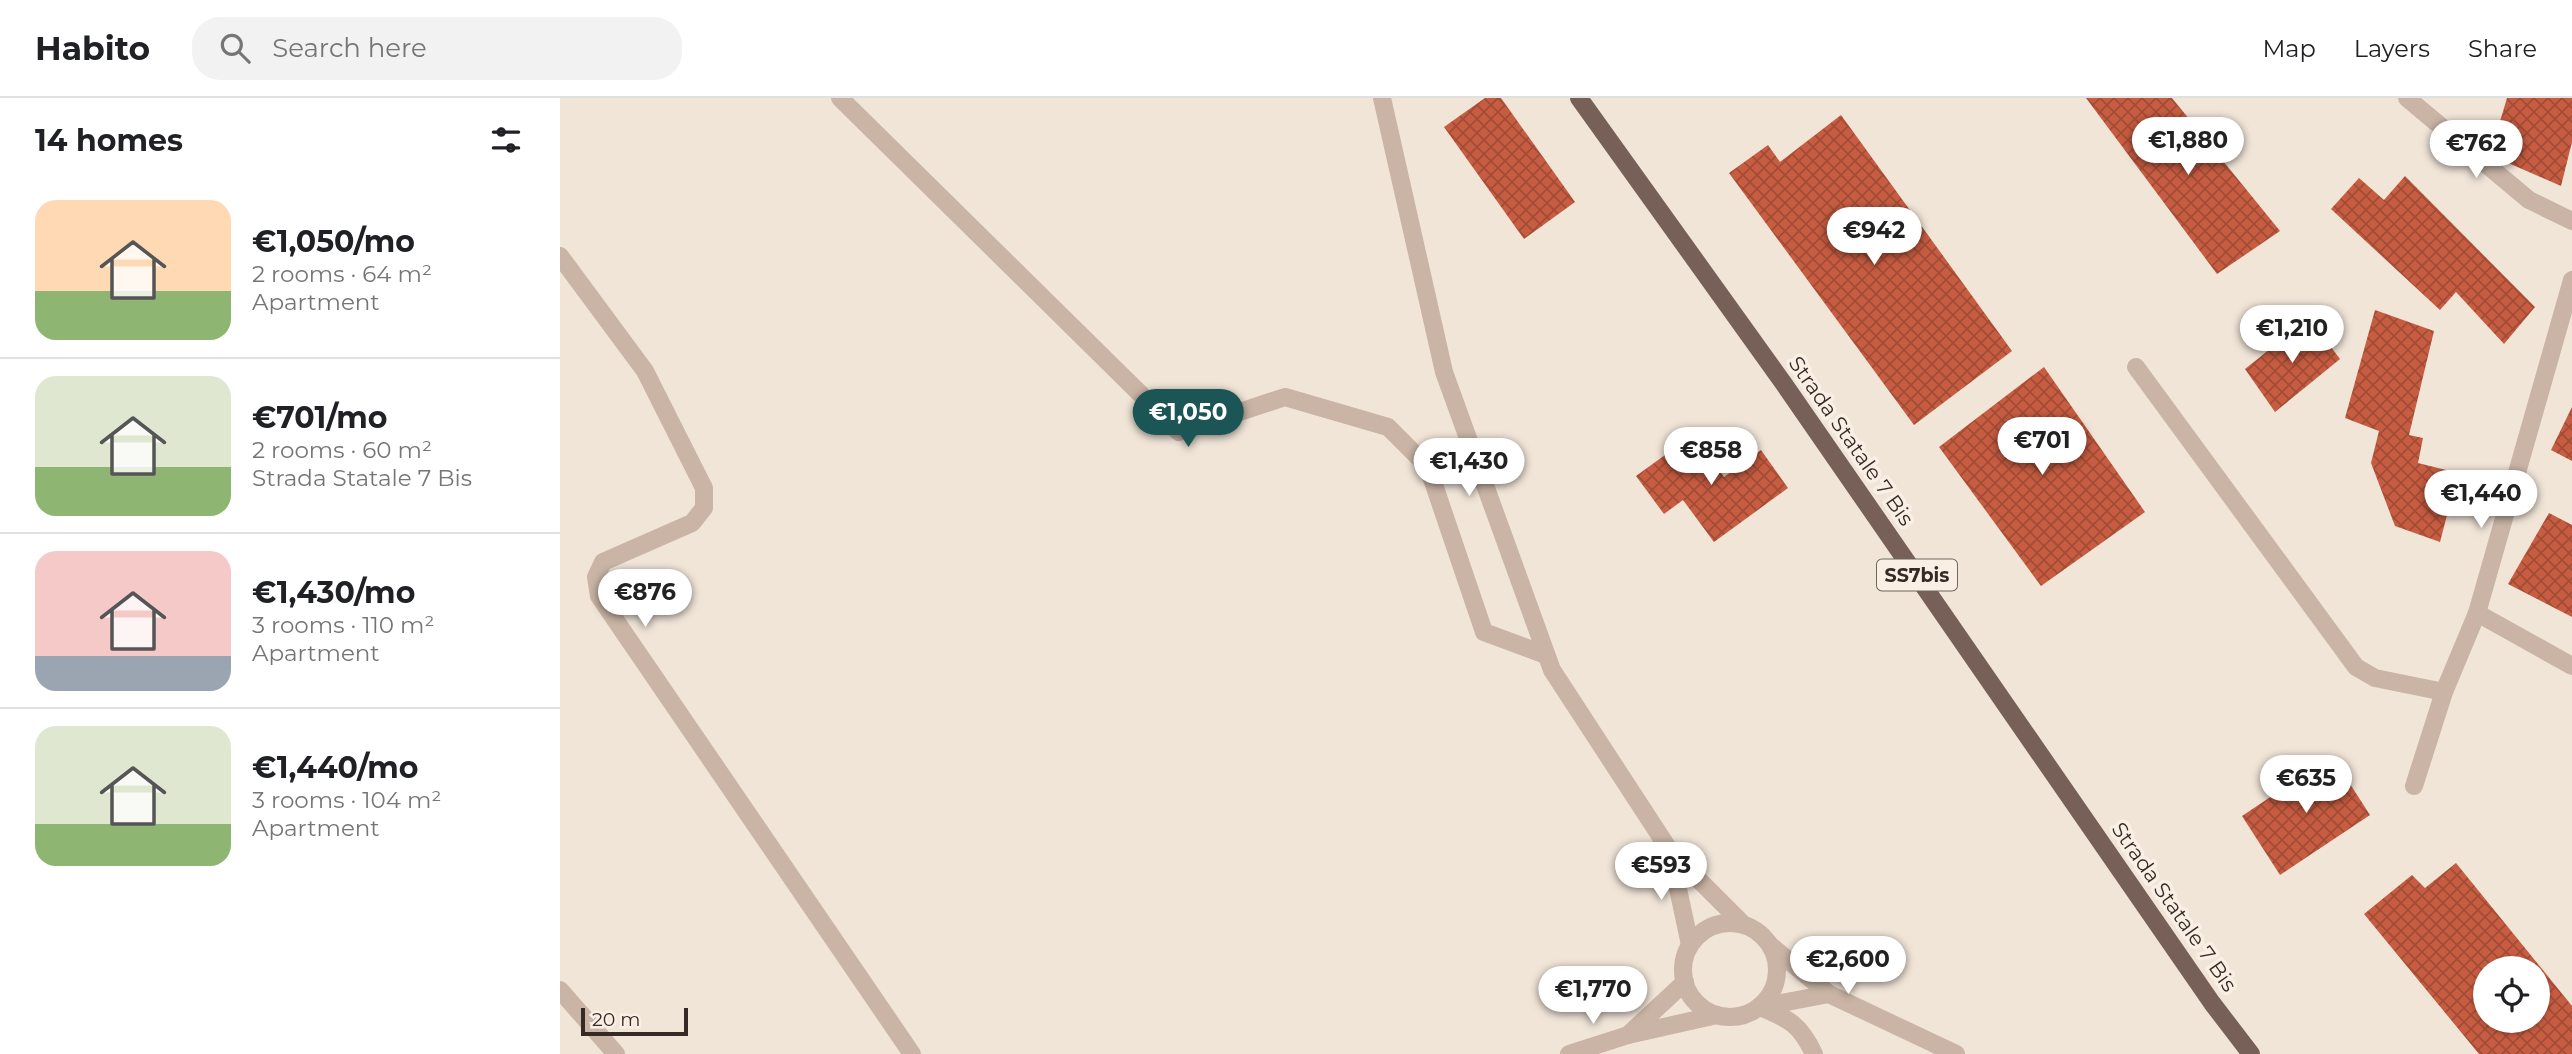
<!DOCTYPE html>
<meta charset="utf-8">
<style>
:root{--surface:#fff;--page:#f2f2f2;--text:#202124;--muted:#757577;--line:#e0e0e0;--accent:#1c5556}
body{margin:0;font-family:Montserrat,sans-serif;background:var(--page);color:var(--text);height:100vh;display:flex;flex-direction:column;font-size:26px;white-space:nowrap}
*{box-sizing:border-box;margin:0}
p{font-size:23px;color:var(--muted)}
.icon{flex:none;width:38px;height:38px;fill:none;stroke:currentColor;stroke-width:2;stroke-linecap:round;stroke-linejoin:round}
.map{position:relative;flex:1;overflow:hidden}
.side{display:flex;flex-direction:column;background:var(--surface);width:560px}
.side>*{flex:none}
.controls{position:absolute;left:1913px;top:858px;display:grid;gap:14px}
.controls a{display:grid;place-items:center;width:77px;height:77px;border-radius:50%;background:var(--surface);box-shadow:0 2px 5px #0004;font-size:35px}
.scale{position:absolute;left:21px;bottom:18px;width:107px;box-sizing:border-box;padding-left:7px;border:4px solid #352a26;border-top:0;font-size:19px;line-height:24px;white-space:nowrap;color:#352a26;-webkit-text-stroke:5px #f9efe5;paint-order:stroke}
.price{position:absolute;translate:-50% -60px;padding:0 16px;border-radius:24px;background:#fff;color:#222;font-size:23px;line-height:46px;filter:drop-shadow(0 2px 4px #0008)}
.price::after{content:'';position:absolute;left:50%;top:42px;width:21px;height:16px;margin-left:-10px;background:inherit;clip-path:polygon(0 0,100% 0,50% 100%)}
.price.active{background:var(--accent);color:#fff}
ul{padding:0;list-style:none}
li{display:flex;align-items:center;gap:21px;height:175px;padding:0 35px}
li+li{border-top:2px solid var(--line)}
li span{display:grid;place-items:center;flex:none;width:196px;height:140px;border-radius:21px;color:#555}
li>.icon{margin-inline-start:auto}
span .icon{width:84px;height:84px;fill:#fffc;stroke-width:1}
li b{font-size:30px}
h2{display:flex;justify-content:space-between;align-items:center;height:84px;padding:0 35px;font-size:30px}
header{display:flex;align-items:center;gap:42px;box-sizing:border-box;height:98px;padding:0 35px;background:var(--surface);border-bottom:2px solid var(--line)}
header strong{font-size:33px}
nav{display:flex;gap:38px;margin-inline-start:auto;font-size:24px}
.search{width:490px;height:63px;background:var(--page);display:flex;align-items:center;gap:18px;box-sizing:border-box;padding:0 24px;border-radius:28px;color:var(--muted);font-size:26px}
main{display:flex;flex:1;min-height:0}
.map>svg:first-child{display:block}
.building{fill:url(#building-cross-hatch);fill-rule:evenodd}
.lines{fill:none;stroke-linecap:round;stroke-linejoin:round}
.service{stroke:#c9b4a5;stroke-width:18}
.minor{stroke:#c9b4a5;stroke-width:18}
.primary{stroke:#776057;stroke-width:18}
.labels{text-anchor:middle;stroke-width:7;stroke-linejoin:round;paint-order:stroke}
.shield{fill:#f9efe5;stroke:#70655f;stroke-width:2}
.shield-label{font-size:19px;font-weight:bold;fill:#352a26}
.street-label{font-size:21px;fill:#352a26;stroke:#f9efe5}
</style>
<header>
<strong>Habito</strong>
<div class="search"><svg class="icon" aria-label="search" viewBox="0 0 24 24"><circle cx="10" cy="10" r="6"/><path d="M15 15l6 6"/></svg>Search here</div>
<nav><a>Map</a><a>Layers</a><a>Share</a></nav>
</header>
<main>
<section class="side">
<h2>14 homes<svg class="icon" aria-label="filters" viewBox="0 0 24 24"><path d="M4 7h16M4 17h16"/><circle cx="9" cy="7" r="2"/><circle cx="15" cy="17" r="2"/></svg></h2>
<ul>
<li><span style="background:linear-gradient(#ffd9b3 65%,#8fb573 0)"><svg class="icon" aria-label="home" viewBox="0 0 24 24"><path d="M3 11l9-7 9 7M6 9v11h12V9"/></svg></span><div><b>€1,050/mo</b><p>2 rooms · 64 m²</p><p>Apartment</p></div></li>
<li><span style="background:linear-gradient(#dfe7d0 65%,#8fb573 0)"><svg class="icon" aria-label="home" viewBox="0 0 24 24"><path d="M3 11l9-7 9 7M6 9v11h12V9"/></svg></span><div><b>€701/mo</b><p>2 rooms · 60 m²</p><p>Strada Statale 7 Bis</p></div></li>
<li><span style="background:linear-gradient(#f6c9c9 75%,#9aa5b1 0)"><svg class="icon" aria-label="home" viewBox="0 0 24 24"><path d="M3 11l9-7 9 7M6 9v11h12V9"/></svg></span><div><b>€1,430/mo</b><p>3 rooms · 110 m²</p><p>Apartment</p></div></li>
<li><span style="background:linear-gradient(#dfe7d0 70%,#8fb573 0)"><svg class="icon" aria-label="home" viewBox="0 0 24 24"><path d="M3 11l9-7 9 7M6 9v11h12V9"/></svg></span><div><b>€1,440/mo</b><p>3 rooms · 104 m²</p><p>Apartment</p></div></li>
</ul>
</section>
<div class="map">
<svg width="2012" height="956" viewBox="0 0 2012 956">
<defs>
<pattern id="building-cross-hatch" width="8" height="8" patternUnits="userSpaceOnUse" patternTransform="scale(1.75)"><rect width="8" height="8" fill="#c75c41"/><path d="M0 0l8 8M0 8l8-8" fill="none" stroke="#a24c36"/></pattern>
</defs>
<rect width="100%" height="100%" fill="#f1e5d8"/>
<g class="building">
<polygon points="925,0 941,0 1015,104 964,141 884,29"/>
<polygon points="1526,0 1612,0 1720,133 1657,176"/>
<polygon points="1947,0 2012,0 2012,44 2001,88 1930,57"/>
<polygon points="1281,17 1452,253 1354,327 1169,75 1208,47 1220,64"/>
<polygon points="1845,78 1975,209 1944,246 1896,194 1880,212 1771,111 1799,80 1824,102"/>
<polygon points="1815,212 1874,233 1849,337 1863,340 1858,365 1898,375 1880,444 1835,428 1811,365 1819,333 1785,320"/>
<polygon points="1749,220 1780,261 1715,314 1685,271"/>
<polygon points="1484,269 1585,414 1481,488 1379,349"/>
<polygon points="2012,309 2012,363 1991,352"/>
<polygon points="1134,336 1164,379 1201,352 1228,390 1154,444 1123,402 1104,416 1076,378"/>
<polygon points="1989,415 2012,427 2012,519 1948,486"/>
<polygon points="1772,658 1810,717 1720,777 1682,718"/>
<path d="M1896,765L2012,908V956H1919L1804,816L1852,777L1865,790ZM1925,870H1978V922H1925Z"/>
</g>
<g class="lines">
<g class="service">
<polyline points="1576,269 1796,569 1815,580 1884,594"/>
<path d="M1200,909C1229,921 1240,926 1254,956"/>
</g>
<g class="minor">
<polyline points="280,0 619,334 725,299 828,329 868,369 924,534 986,557"/>
<polyline points="822,0 884,274 992,572 1110,753 1183,826"/>
<polyline points="1847,0 1969,102 2012,123"/>
<polyline points="0,158 85,273 144,390 144,410 132,425 43,464 36,479 39,498 352,956"/>
<polyline points="1917,515 2012,568"/>
<polyline points="1854,688 1884,594 1917,515 2012,182"/>
<polyline points="1110,753 1130,847"/>
<circle cx="1170" cy="872" r="47"/>
<polyline points="1125,884 1068,937 1157,917"/>
<polyline points="0,892 56,956"/>
<polyline points="1269,896 1396,956"/>
<polyline points="1200,909 1269,896 1211,848"/>
<polyline points="1009,956 1068,937"/>
</g>
<polyline class="primary" points="1019,0 1224,286 1652,905 1691,956"/>
</g>
<g class="labels">
<rect class="shield" x="1317" y="461.5" width="80" height="31" rx="5"/>
<g class="shield-label">
<text x="1357" y="484">SS7bis</text>
</g>
<g class="street-label">
<text transform="translate(1291 343) rotate(55)" y="7">Strada Statale 7 Bis</text>
<text transform="translate(1614 809) rotate(55)" y="7">Strada Statale 7 Bis</text>
</g>
</g>
</svg>
<div class="controls">
<a><svg class="icon" aria-label="locate" viewBox="0 0 24 24"><circle cx="12" cy="12" r="6"/><path d="M12 2v4M12 18v4M2 12h4M18 12h4"/></svg></a>
</div>
<div class="scale">20 m</div>
<b class="price" style="left:1628px;top:79px">€1,880</b>
<b class="price" style="left:1916px;top:82px">€762</b>
<b class="price" style="left:1314px;top:169px">€942</b>
<b class="price" style="left:1732px;top:267px">€1,210</b>
<b class="price active" style="left:628px;top:351px">€1,050</b>
<b class="price" style="left:1482px;top:379px">€701</b>
<b class="price" style="left:1151px;top:389px">€858</b>
<b class="price" style="left:909px;top:400px">€1,430</b>
<b class="price" style="left:1921px;top:432px">€1,440</b>
<b class="price" style="left:85px;top:531px">€876</b>
<b class="price" style="left:1746px;top:717px">€635</b>
<b class="price" style="left:1101px;top:804px">€593</b>
<b class="price" style="left:1288px;top:898px">€2,600</b>
<b class="price" style="left:1033px;top:928px">€1,770</b>
</div>
</main>
